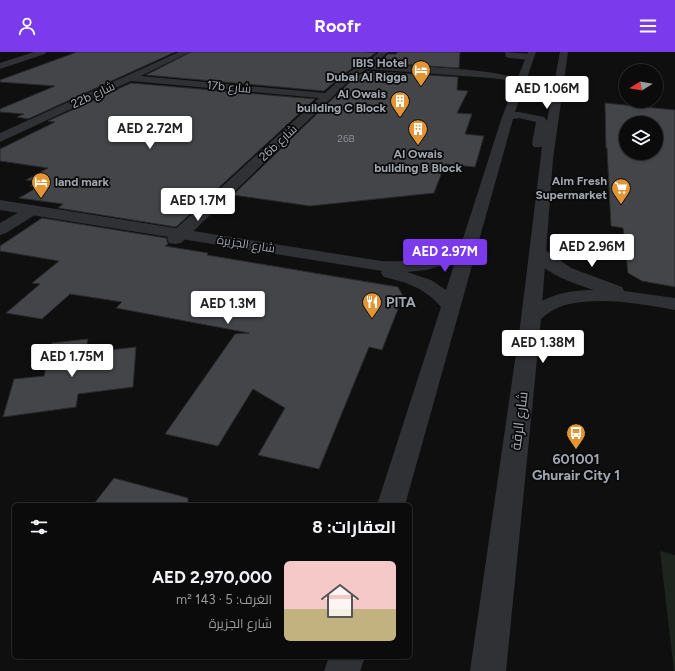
<!DOCTYPE html>
<html lang="ar">
<meta charset="utf-8">
<style>
:root{--surface:#0b0b0c;--page:#19191a;--text:#f1f3f6;--muted:#9a9b9d;--line:#2b2b2d;--accent:#7c3aed}
body{margin:0;font-family:Figtree,Cairo,sans-serif;background:var(--page);color:var(--text);direction:rtl;height:100vh;display:flex;flex-direction:column;font-size:15px;white-space:nowrap}
*{box-sizing:border-box;margin:0}
p{font-size:13px;color:var(--muted)}
.icon{flex:none;width:22px;height:22px;fill:none;stroke:currentColor;stroke-width:2;stroke-linecap:round;stroke-linejoin:round}
.map{position:relative;flex:1;overflow:hidden;direction:ltr}
.side{position:absolute;left:12px;top:451px;width:400px;height:156px;display:flex;flex-direction:column;background:var(--surface);border-radius:6px;box-shadow:0 1px 3px #0004,0 0 0 1px var(--line);direction:rtl}
.side>*{flex:none}
.needle{width:26px;rotate:259deg}
.buttons{position:absolute;left:619px;top:12px;display:grid;gap:8px}
.buttons a{display:grid;place-items:center;width:44px;height:44px;border-radius:50%;background:var(--surface);box-shadow:0 1px 3px #0004,0 0 0 1px var(--line);font-size:20px}
.price{position:absolute;translate:-50% -34px;padding:0 9px;border-radius:4px;background:#fff;color:#222;font-size:13px;line-height:26px;filter:drop-shadow(0 1px 2px #0008)}
.price::after{content:'';position:absolute;left:50%;top:24px;width:12px;height:9px;margin-left:-6px;background:inherit;clip-path:polygon(0 0,100% 0,50% 100%)}
.price.selected{background:var(--accent);color:#fff}
ul{padding:0;list-style:none}
li{display:flex;align-items:center;gap:12px;height:100px;padding:0 16px}
li span{display:grid;place-items:center;flex:none;width:112px;height:80px;border-radius:6px;color:#555}
li>.icon{margin-inline-start:auto}
span .icon{width:48px;height:48px;fill:#fffc;stroke-width:1}
li b{font-size:17px}
h2{display:flex;justify-content:space-between;align-items:center;height:48px;padding:0 16px;font-size:17px}
header{display:flex;justify-content:space-between;align-items:center;height:52px;padding:0 16px;background:var(--accent);color:#fff;font-size:18px;font-weight:700}
.map>svg:first-child{display:block}
.green{fill:#1e241e}
.building{fill:#434548;stroke:#29292c;fill-rule:evenodd}
.lines{fill:none;stroke-linecap:round;stroke-linejoin:round}
.minor{fill:#303135;fill-rule:evenodd}
.tertiary{fill:#303135;fill-rule:evenodd}
.labels{text-anchor:middle;stroke-width:3.5;stroke-linejoin:round;paint-order:stroke}
.far-number-label{font-size:10px;fill:#8a8e96}
.far-poi-label{font-size:12px;font-weight:bold;fill:#a1a7b0;stroke:#0a0a0b;text-anchor:end}
.far-street-label{font-size:12px;fill:#a1a7b0;stroke:#0a0a0b}
.poi-label{font-size:14px;font-weight:bold;fill:#a1a7b0;stroke:#0a0a0b;text-anchor:start}
.street-label{font-size:14px;fill:#a1a7b0;stroke:#0a0a0b}
</style>
<header><svg class="icon" aria-label="menu" viewBox="0 0 24 24"><path d="M4 6h16M4 12h16M4 18h16"/></svg>Roofr<svg class="icon" aria-label="person" viewBox="0 0 24 24"><circle cx="12" cy="8" r="4"/><path d="M4 21q1-7 8-7t8 7"/></svg></header>
<div class="map">
<svg width="675" height="619" viewBox="0 0 675 619">
<rect width="100%" height="100%" fill="#0f0f10"/>
<polygon class="green" points="660,499 675,503 675,619 674,619"/>
<g class="building">
<polygon points="77,0 175,0 28,67 17,65 24,62 0,60 0,57 55,34 0,30 0,28"/>
<polygon points="191,0 364,0 376,1 345,21 324,39 146,23"/>
<polygon points="398,0 460,0 459,16 379,11 388,2 396,2"/>
<polygon points="367,19 458,25 457,38 468,39 457,61 472,62 465,82 484,84 475,115 445,112 434,141 310,154 233,143 353,27"/>
<polygon points="131,31 315,47 176,175 58,156 63,152 19,146 38,135 30,134 37,130 26,128 48,116 0,109 0,97 55,70 48,69"/>
<path d="M605,51L675,58V235L642,229L628,221L623,176L611,174L607,96H606ZM626,71H656V101H626Z"/>
<polygon points="42,166 166,186 168,192 165,194 208,201 207,203 398,235 403,244 382,298 369,295 319,417 258,403 285,356 253,337 218,394 165,382 235,282 249,281 116,256 122,250 70,242 42,267 6,261 40,232 32,231 59,209 0,199 0,194"/>
<polygon points="88,287 85,301 136,295 133,335 78,342 76,355 3,365 14,327 44,324 52,291"/>
<polygon points="114,426 188,446 188,453 93,453"/>
</g>
<g class="lines">
<g class="minor">
<path d="M179,0H190L141,24L325,41L346,22L371,7L379,0H388L375,12C400,14 512,16 525,31L520,34L507,28L491,26L367,17L352,26L181,191L175,192L169,191L167,187L169,183L319,46L131,29L0,90V81Z"/>
<polygon points="505,0 530,2 534,5 530,8 509,6 506,5"/>
<polygon points="33,153 38,155 41,158 38,161 6,181 0,183 0,171 28,155"/>
<path d="M538,196L544,197L571,216L622,235L624,239L675,246V258C641,252 604,245 570,252C563,253 556,256 550,260C538,267 540,275 524,271L521,267C537,244 568,238 594,238C572,231 543,221 529,201L532,197Z"/>
</g>
<g class="tertiary">
<polygon points="34,0 46,0 45,2 0,17 0,11"/>
<path d="M528,0H536L515,60H519L544,65L547,69L560,0H568L553,107L541,267L506,619H470L521,267L542,95H534L532,92L536,70L519,66L513,67L405,453H377L441,255C425,236 406,230 384,225L381,221L382,219L0,158V148L381,209C409,210 434,208 460,196L502,65ZM455,210L446,238L431,228L407,220L426,218Z"/>
<polygon points="329,605 365,605 360,619 324,619"/>
</g>
</g>
<defs>
<g id="hotel-pin" transform="scale(1)"><path d="M0 17L-7.5 6A9.5 9.5 0 1 1 7.5 6Z" fill="#e39434" stroke="#0a0a0b"/><path d="M-6-4.5h1.5V1H6V5H4.5V3h-9V5H-6ZM-4 0a1.8 1.8 0 1 1 3.6 0ZM.5 0V-2.5h3Q6-2.5 6 0Z" fill="#fff"/></g>
<g id="building-pin" transform="scale(1)"><path d="M0 17L-7.5 6A9.5 9.5 0 1 1 7.5 6Z" fill="#e39434" stroke="#0a0a0b"/><path d="M-4-6H4V6H1V3H-1V6H-4ZM-2.5-4.3h1.7v1.8h-1.7ZM.8-4.3h1.7v1.8H.8ZM-2.5-1h1.7V.8h-1.7ZM.8-1h1.7V.8H.8Z" fill="#fff"/></g>
<g id="supermarket-pin" transform="scale(1)"><path d="M0 17L-7.5 6A9.5 9.5 0 1 1 7.5 6Z" fill="#e39434" stroke="#0a0a0b"/><path d="M-6-5.5h2.5l.6 2H6L4.5 2H-2.5L-4.4-4H-6ZM-1.5 3.2a1.3 1.3 0 1 0 .1 0ZM3 3.2a1.3 1.3 0 1 0 .1 0Z" fill="#fff"/></g>
<g id="restaurant-pin" transform="scale(1)"><path d="M0 17L-7.5 6A9.5 9.5 0 1 1 7.5 6Z" fill="#e39434" stroke="#0a0a0b"/><path d="M-5-6h1v4h1v-4h1v4h1v-4h1v5L-1.5 .5V6h-2V.5L-5-1ZM5-6V6H3V1.5H1.5Q1.5-4 5-6Z" fill="#fff"/></g>
<g id="bus-pin" transform="scale(1)"><path d="M0 17L-7.5 6A9.5 9.5 0 1 1 7.5 6Z" fill="#e39434" stroke="#0a0a0b"/><path d="M-5-6H5V4H4V6H2V4H-2V6H-4V4H-5ZM-3.5-4V0h7V-4ZM-3.5 1.2v1.5H-2V1.2ZM2 1.2v1.5H3.5V1.2Z" fill="#fff"/></g>
</defs>
<g fill-rule="evenodd">
<use href="#hotel-pin" x="421" y="18"/>
<use href="#building-pin" x="400" y="49"/>
<use href="#building-pin" x="418" y="77"/>
<use href="#hotel-pin" x="41" y="130"/>
<use href="#supermarket-pin" x="621" y="136"/>
<use href="#restaurant-pin" x="372" y="250"/>
<use href="#bus-pin" x="576" y="381"/>
</g>
<g class="labels">
<g class="far-number-label">
<text x="346" y="90">26B</text>
</g>
<g class="far-poi-label">
<text x="407" y="15">IBIS Hotel<tspan x="407" dy="14">Dubai Al Rigga</tspan></text>
<text x="386" y="46">Al Owais<tspan x="386" dy="14">building C Block</tspan></text>
<text x="418" y="106" text-anchor="middle">Al Owais<tspan x="418" dy="14">building B Block</tspan></text>
<text x="607" y="133">Aim Fresh<tspan x="607" dy="14">Supermarket</tspan></text>
<text x="55" y="134" text-anchor="start">land mark</text>
</g>
<g class="far-street-label">
<text transform="translate(229 35) rotate(5)" y="4">17b شارع</text>
<text transform="translate(93 43) rotate(-25)" y="4">22b شارع</text>
<text transform="translate(278 91) rotate(-43)" y="4">26b شارع</text>
<text transform="translate(246 192) rotate(9)" y="4">شارع الجزيرة</text>
</g>
<g class="poi-label">
<text x="386" y="255">PITA</text>
<text x="576" y="412" text-anchor="middle">601001<tspan x="576" dy="16">Ghurair City 1</tspan></text>
</g>
<g class="street-label">
<text transform="translate(519 369) rotate(-83)" y="5">شارع الرقة</text>
</g>
</g>
</svg>
<div class="buttons">
<a><svg class="needle" viewBox="-14 -14 28 28"><path d="M0-13l5 13h-10z" fill="#e53935"/><path d="M0 13l5-13h-10z" fill="#9a9b9d"/></svg></a>
<a><svg class="icon" aria-label="layers" viewBox="0 0 24 24"><path d="M12 4l9 5-9 5-9-5zM3 14l9 5 9-5"/></svg></a>
</div>
<b class="price" style="left:547px;top:58px">AED 1.06M</b>
<b class="price" style="left:150px;top:98px">AED 2.72M</b>
<b class="price" style="left:198px;top:170px">AED 1.7M</b>
<b class="price" style="left:592px;top:216px">AED 2.96M</b>
<b class="price selected" style="left:445px;top:221px">AED 2.97M</b>
<b class="price" style="left:228px;top:273px">AED 1.3M</b>
<b class="price" style="left:543px;top:312px">AED 1.38M</b>
<b class="price" style="left:72px;top:326px">AED 1.75M</b>
<section class="side">
<h2>العقارات: 8<svg class="icon" aria-label="filters" viewBox="0 0 24 24"><path d="M4 7h16M4 17h16"/><circle cx="9" cy="7" r="2"/><circle cx="15" cy="17" r="2"/></svg></h2>
<ul>
<li><span style="background:linear-gradient(#f6c9c9 60%,#c2b280 0)"><svg class="icon" aria-label="home" viewBox="0 0 24 24"><path d="M3 11l9-7 9 7M6 9v11h12V9"/></svg></span><div><b>AED 2,970,000</b><p>الغرف: 5 · 143 m²</p><p>شارع الجزيرة</p></div></li>
</ul>
</section>
</div>
